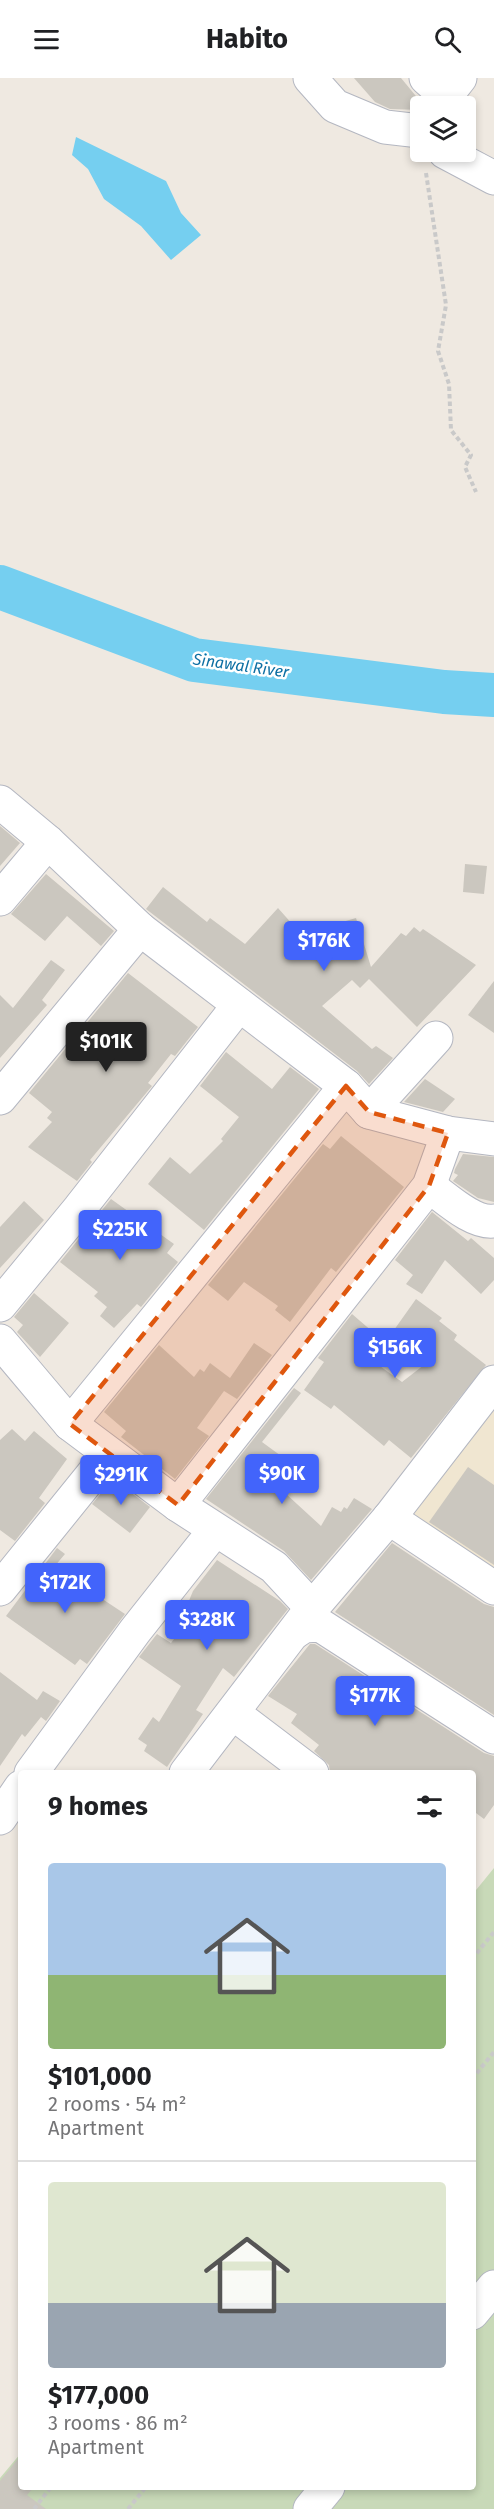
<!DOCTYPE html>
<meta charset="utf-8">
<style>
:root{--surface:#fff;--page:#f6f6f6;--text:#202124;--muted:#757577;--line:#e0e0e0;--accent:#4264fb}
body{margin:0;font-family:"Fira Sans",sans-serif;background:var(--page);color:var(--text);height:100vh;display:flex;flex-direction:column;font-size:22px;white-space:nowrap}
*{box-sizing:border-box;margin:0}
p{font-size:20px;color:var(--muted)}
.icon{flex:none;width:33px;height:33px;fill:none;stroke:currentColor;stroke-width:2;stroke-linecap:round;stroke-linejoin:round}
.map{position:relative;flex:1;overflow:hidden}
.drawer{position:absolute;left:18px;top:1692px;width:458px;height:720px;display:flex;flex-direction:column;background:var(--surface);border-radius:6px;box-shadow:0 3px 9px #0003}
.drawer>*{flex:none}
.fabs{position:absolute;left:410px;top:18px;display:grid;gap:12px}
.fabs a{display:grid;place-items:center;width:66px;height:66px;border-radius:6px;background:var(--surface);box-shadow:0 3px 9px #0003;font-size:30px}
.price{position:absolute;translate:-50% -51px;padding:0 14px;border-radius:6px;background:var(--accent);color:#fff;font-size:20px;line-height:39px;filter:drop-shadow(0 2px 3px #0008)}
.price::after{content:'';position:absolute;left:50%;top:36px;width:18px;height:14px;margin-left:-9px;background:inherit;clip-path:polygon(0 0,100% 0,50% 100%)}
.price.selected{background:#222;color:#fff}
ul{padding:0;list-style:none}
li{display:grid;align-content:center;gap:12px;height:318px;padding:0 30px}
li+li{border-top:2px solid var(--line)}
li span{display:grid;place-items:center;height:186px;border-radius:6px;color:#555}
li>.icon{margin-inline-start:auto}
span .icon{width:108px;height:108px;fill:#fffc;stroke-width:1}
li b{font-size:26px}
h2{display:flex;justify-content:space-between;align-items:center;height:72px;padding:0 30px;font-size:26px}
header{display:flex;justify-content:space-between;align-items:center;height:78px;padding:0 30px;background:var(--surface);font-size:27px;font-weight:700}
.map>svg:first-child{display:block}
.education{fill:#f0e6d1}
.cemetery{fill:#c8d9b8}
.water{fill:#75cff0}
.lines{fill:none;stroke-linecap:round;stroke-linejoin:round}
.river{stroke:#75cff0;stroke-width:44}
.building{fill:#cbc7bf}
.minor-casing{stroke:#b4b7c1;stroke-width:35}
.path{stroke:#c9c9c9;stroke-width:4;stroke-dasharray:4.5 3;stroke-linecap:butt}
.minor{stroke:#fff;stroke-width:33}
.marked{fill:#df570e;fill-opacity:0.2;stroke:#df570e;stroke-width:4.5;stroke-dasharray:12 8;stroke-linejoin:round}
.labels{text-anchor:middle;stroke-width:5;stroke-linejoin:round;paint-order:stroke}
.water-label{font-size:16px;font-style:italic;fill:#0d6fa3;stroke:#fff}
</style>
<header><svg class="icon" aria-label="menu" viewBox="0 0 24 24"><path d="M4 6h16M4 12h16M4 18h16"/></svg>Habito<svg class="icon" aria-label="search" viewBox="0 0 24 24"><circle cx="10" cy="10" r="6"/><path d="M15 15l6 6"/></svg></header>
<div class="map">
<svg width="494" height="2431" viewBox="0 0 494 2431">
<rect width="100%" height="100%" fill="#efe9e1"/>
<polygon class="education" points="494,1327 494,1508 404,1449"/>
<polygon class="cemetery" points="494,1790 494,2431 0,2431 0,2400 21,2375 21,2409 472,2409 472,1817"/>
<polygon class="water" points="76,59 166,103 181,135 201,157 171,182 141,148 104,121 88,91 72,77"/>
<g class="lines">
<polyline class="river" points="0,509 194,582 444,614 494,617"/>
</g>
<g class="building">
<polygon points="354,0 401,0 420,23 420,32 390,31 375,24"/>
<polygon points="0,748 20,765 0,788"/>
<polygon points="465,786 487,788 484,816 463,814"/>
<polygon points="46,796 114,853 101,868 67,838 45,863 11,836"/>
<polygon points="163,809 207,844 210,840 245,866 278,830 301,856 356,840 371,889 401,855 406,858 414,849 420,854 423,851 476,887 417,949 369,901 360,910 352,902 322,928 372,971 376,968 393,980 369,1006 357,993 146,831"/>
<polygon points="51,882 65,892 42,922 47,927 0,980 0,917 13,930"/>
<polygon points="128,895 198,949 175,978 171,976 148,1005 152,1008 90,1082 92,1084 77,1103 28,1069 52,1044 47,1040 52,1034 29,1015"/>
<polygon points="494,903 494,955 468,937"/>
<polygon points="226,974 272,1011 290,989 319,1011 204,1152 148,1106 170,1079 190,1096 223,1063 221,1061 239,1039 200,1008"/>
<polygon points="425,1001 455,1021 443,1034 404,1024"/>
<polygon points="341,1058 404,1109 336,1194 331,1190 290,1244 275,1232 278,1228 244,1204 228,1223 208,1207 323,1066 330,1071"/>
<polygon points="463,1076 494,1079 494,1124 478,1120 453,1103 458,1097 454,1095 455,1091"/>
<polygon points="111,1121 174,1166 167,1175 178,1184 141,1229 137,1226 114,1250 100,1238 107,1229 94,1218 98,1214 60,1184"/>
<polygon points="24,1123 44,1142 0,1190 0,1149"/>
<polygon points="432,1134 468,1163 471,1160 494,1180 494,1202 481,1216 445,1182 422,1216 406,1206 413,1197 395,1182"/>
<polygon points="34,1215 69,1245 40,1279 17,1254 23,1247 14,1239"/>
<polygon points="416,1221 442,1240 439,1243 457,1257 454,1262 486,1287 411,1380 389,1362 384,1368 334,1327 331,1331 304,1312 324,1284 318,1280 352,1236 388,1267 377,1286 402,1304 433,1280 394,1252"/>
<polygon points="254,1265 272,1277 237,1321 224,1313 197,1350 209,1358 175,1401 121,1359 126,1353 104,1334 159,1267 194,1299 200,1291 204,1294 210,1285 230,1300"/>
<polygon points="294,1310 301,1315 262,1364 288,1383 273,1404 321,1448 332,1429 341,1434 344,1429 347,1431 354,1420 372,1431 311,1502 284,1473 206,1421"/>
<polygon points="12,1351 25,1363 34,1353 67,1381 39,1420 45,1425 15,1463 0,1452 0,1362"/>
<polygon points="468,1389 494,1407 494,1487 429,1444"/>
<polygon points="113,1401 150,1429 130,1455 92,1426"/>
<polygon points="392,1465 484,1526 494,1529 494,1637 335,1534"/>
<polygon points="57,1470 65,1476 54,1489 125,1536 87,1586 80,1581 75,1587 6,1538"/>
<polygon points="217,1482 280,1523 288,1531 234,1599 223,1590 196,1632 203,1636 167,1689 144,1673 147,1667 138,1661 153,1639 159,1644 181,1608 139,1579 157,1556 171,1565 193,1536 190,1534 194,1530 188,1525 193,1513"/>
<polygon points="310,1566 315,1566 484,1675 494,1678 494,1727 484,1741 472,1732 472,1695 330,1695 329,1687 314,1673 319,1667 291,1645 297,1636 268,1618"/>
<polygon points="0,1594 37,1622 43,1613 60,1623 46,1643 41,1639 25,1659 22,1656 0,1688"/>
<polygon points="21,2377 21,2409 34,2409 27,2417 46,2431 0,2431 0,2403"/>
</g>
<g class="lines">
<g class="minor-casing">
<g id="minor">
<polyline points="310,0 335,28 385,49 420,53"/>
<polyline points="426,0 446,18"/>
<polyline points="438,28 460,0"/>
<polyline points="445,74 494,100"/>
<polyline points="0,724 48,764 140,851 346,1008"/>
<polyline points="0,821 48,764"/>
<polyline points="0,1020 140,851"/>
<polyline points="369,1034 436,960"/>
<path d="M429,1108C446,1120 473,1146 494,1143"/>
<polyline points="0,1227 79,1131 239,927"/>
<polyline points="0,1263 70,1346 178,1427 274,1489 312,1530"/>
<polyline points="70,1346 346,1008 369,1034 448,1055 494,1061"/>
<polyline points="178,1427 429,1108 448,1055"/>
<polyline points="389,1440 494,1510"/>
<polyline points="0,1511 109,1376"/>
<polyline points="295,1554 304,1548 320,1547 494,1659"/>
<polyline points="233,1635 312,1695"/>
<polyline points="31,1695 135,1553 215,1452"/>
<polyline points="186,1695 312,1530 389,1440 494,1304"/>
<polyline points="0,1740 21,1709"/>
<polyline points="472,2235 494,2209"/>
<polyline points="310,2431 328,2409"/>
</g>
</g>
<g class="path">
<polyline points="426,95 446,227 438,273 449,306 451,352 471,377 465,389 476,414"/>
<polyline points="472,1881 494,1854"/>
<polyline points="472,2001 494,1974"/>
<polyline points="34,2431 51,2409"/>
<polyline points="128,2431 146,2409"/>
</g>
<use href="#minor" class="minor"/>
</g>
<path class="marked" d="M346,1008L369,1034L448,1055L429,1108L178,1427L70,1346Z"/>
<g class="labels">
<g class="water-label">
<text transform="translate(241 587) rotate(8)" y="6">Sinawal River</text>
</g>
</g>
</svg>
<div class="fabs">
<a><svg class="icon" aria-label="layers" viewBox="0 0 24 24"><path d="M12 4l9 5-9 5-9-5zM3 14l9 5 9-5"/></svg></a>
</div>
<b class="price" style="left:324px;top:894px">$176K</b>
<b class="price selected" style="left:106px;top:995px">$101K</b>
<b class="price" style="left:120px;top:1183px">$225K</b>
<b class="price" style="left:395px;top:1301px">$156K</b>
<b class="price" style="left:282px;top:1427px">$90K</b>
<b class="price" style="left:121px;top:1428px">$291K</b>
<b class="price" style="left:65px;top:1536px">$172K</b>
<b class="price" style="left:207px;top:1573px">$328K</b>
<b class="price" style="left:375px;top:1649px">$177K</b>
<section class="drawer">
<h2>9 homes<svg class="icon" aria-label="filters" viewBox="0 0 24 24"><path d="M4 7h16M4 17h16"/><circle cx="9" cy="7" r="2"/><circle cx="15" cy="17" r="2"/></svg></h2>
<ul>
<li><span style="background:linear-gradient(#a9c7e8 60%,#8fb573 0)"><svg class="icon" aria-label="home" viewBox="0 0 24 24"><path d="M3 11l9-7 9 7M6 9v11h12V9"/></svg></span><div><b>$101,000</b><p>2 rooms · 54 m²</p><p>Apartment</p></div></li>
<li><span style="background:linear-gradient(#dfe7d0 65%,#9aa5b1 0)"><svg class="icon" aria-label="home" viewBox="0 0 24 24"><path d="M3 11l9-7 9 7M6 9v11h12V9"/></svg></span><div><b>$177,000</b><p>3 rooms · 86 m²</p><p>Apartment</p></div></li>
</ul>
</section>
</div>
